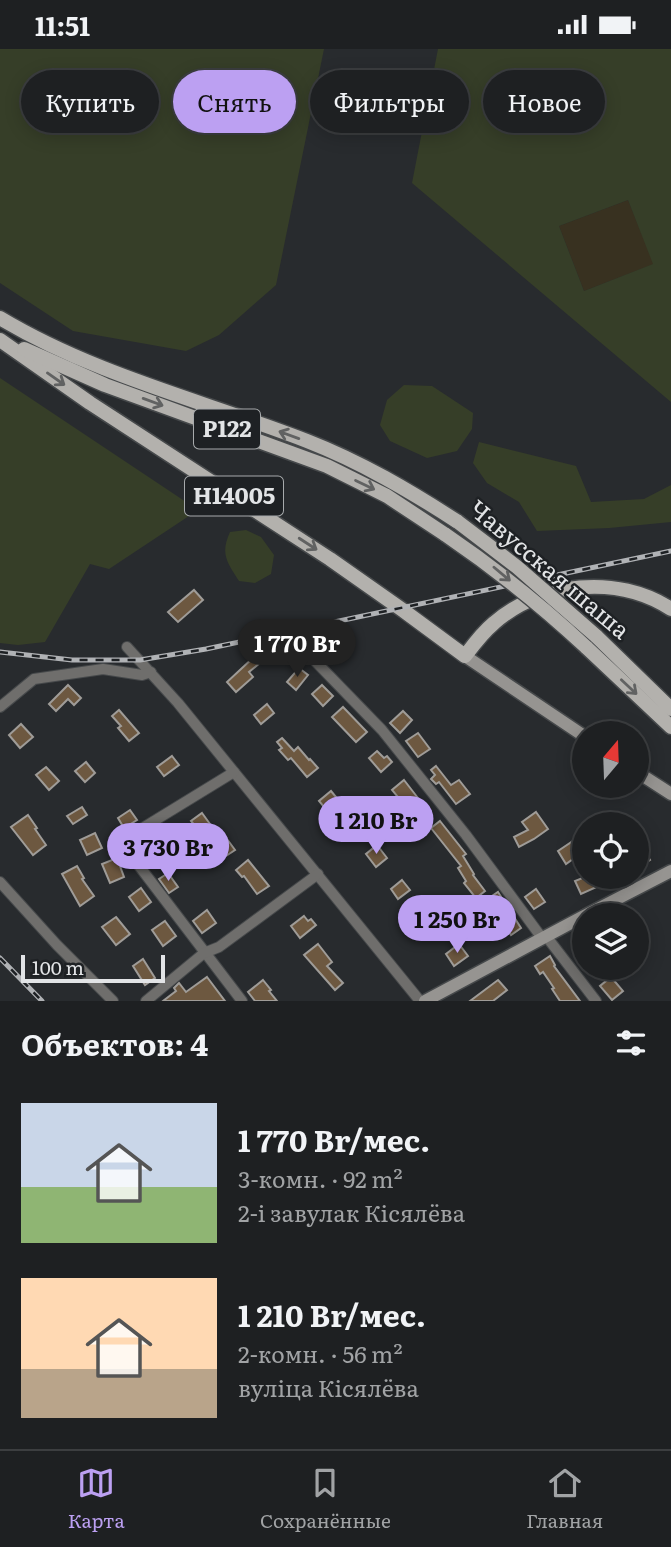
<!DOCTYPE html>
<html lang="ru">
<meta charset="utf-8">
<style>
:root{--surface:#1e2022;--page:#2b2d2f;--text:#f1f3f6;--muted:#a1a3a5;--line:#3c3e40;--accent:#bca0f2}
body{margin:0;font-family:Literata,serif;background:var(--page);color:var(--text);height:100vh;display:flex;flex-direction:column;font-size:26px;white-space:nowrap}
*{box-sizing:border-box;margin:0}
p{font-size:23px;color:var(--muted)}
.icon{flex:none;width:38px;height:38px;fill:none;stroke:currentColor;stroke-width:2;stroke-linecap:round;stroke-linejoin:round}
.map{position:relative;height:952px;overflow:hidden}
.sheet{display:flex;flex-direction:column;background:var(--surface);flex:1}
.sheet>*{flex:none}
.banner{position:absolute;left:21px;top:21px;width:630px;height:63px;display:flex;gap:14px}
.needle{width:46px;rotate:19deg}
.buttons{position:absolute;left:572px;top:672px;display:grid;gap:14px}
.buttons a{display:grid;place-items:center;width:77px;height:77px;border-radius:50%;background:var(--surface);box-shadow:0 4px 18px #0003,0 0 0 2px var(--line);font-size:35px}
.scale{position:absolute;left:21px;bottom:18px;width:144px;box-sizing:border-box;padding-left:7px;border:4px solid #e2e4e6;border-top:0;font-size:19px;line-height:24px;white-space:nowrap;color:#e2e4e6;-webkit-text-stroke:5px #1e2124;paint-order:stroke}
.price{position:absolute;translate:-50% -60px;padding:0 16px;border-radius:24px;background:var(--accent);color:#111;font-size:23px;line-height:46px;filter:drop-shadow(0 2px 4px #0008)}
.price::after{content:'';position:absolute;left:50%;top:42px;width:21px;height:16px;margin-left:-10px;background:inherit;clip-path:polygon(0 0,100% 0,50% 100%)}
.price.selected{background:#222;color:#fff}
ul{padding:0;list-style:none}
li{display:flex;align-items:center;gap:21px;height:175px;padding:0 21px}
li span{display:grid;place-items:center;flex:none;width:196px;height:140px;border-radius:0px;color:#555}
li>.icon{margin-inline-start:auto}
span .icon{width:84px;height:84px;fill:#fffc;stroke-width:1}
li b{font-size:30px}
h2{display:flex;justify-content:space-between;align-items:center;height:84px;padding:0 21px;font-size:30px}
.tag{padding:0 24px;border-radius:32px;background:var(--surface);box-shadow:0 4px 18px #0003,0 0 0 2px var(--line);font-size:24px;line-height:63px}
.tag.selected{background:var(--accent);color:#111}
.status{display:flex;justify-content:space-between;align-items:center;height:49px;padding:0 35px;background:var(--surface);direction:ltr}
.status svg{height:19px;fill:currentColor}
.dock{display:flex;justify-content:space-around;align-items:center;height:98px;border-top:2px solid var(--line);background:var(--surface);font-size:19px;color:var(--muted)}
.dock a{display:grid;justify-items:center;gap:4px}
.dock .selected{color:var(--accent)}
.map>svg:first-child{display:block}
.industrial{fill:#383120}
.green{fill:#363e28;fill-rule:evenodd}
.building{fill:#6d5840;stroke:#9f9c98;stroke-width:2}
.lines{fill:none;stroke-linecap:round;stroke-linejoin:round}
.street-casing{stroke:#46494b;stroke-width:12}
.secondary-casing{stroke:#46494b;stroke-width:15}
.primary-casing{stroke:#46494b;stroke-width:17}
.street{stroke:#6f6e6c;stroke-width:10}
.secondary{stroke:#969491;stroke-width:12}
.primary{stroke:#b3b1ad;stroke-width:14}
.rail-casing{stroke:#b0b2b5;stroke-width:5}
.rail{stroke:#1e2124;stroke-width:2.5;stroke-dasharray:8;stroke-linecap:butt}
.primary-bridge-casing{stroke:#46494b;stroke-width:17;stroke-linecap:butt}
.primary-bridge{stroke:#b3b1ad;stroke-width:14}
.oneway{stroke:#616262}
.labels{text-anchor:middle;stroke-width:5;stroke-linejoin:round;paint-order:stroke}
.shield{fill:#1e2124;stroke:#a7aaac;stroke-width:2}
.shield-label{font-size:23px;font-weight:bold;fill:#e2e4e6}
.street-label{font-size:24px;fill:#e2e4e6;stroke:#1e2124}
</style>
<div class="status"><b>11:51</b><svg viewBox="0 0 49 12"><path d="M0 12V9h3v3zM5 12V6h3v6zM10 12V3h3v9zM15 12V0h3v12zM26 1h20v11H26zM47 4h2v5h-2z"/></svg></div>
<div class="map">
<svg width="671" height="952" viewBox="0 0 671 952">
<rect width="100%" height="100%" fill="#282b2e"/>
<polygon class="industrial" points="628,151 654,215 584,242 559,177"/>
<g class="green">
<polygon points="0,0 324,0 276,236 219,286 186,302 73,282 0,234"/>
<path d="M438,0H671V353L412,134ZM628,151L653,215L584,242L559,177Z"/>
<polygon points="0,329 198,461 109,520 90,515 45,593 18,596 0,594"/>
<polygon points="404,336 432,337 473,364 472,380 457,402 427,409 390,392 380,376 387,351"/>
<polygon points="479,393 576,417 591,453 644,450 671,436 671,473 609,479 537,482 519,453 487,434 473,414"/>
<path d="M246,481L261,488L274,506L271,525L255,534L239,532C227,513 220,505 230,483Z"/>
</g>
<g class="building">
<polygon points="194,541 203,551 178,573 168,563"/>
<polygon points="254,608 260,614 249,623 253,628 236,643 227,633"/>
<polygon points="299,619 308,626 296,641 287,633"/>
<polygon points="68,636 81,649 74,656 68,650 56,662 49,655"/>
<polygon points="322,636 333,647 323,657 312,645"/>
<polygon points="267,655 274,664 261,675 254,666"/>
<polygon points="343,658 367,683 356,693 332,668"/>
<polygon points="119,661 139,684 129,692 118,679 121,677 112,667"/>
<polygon points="403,662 412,671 400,684 390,674"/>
<polygon points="21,675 33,688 20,699 9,686"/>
<polygon points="418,684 430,700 418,708 406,692"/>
<polygon points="282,689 294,702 298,698 309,711 310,710 318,719 307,728 291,709 288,711 279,701 282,699 277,693"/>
<polygon points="377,702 384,709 387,707 392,713 381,723 369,709"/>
<polygon points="172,707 179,716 164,727 157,718"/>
<polygon points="86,713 95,724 85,733 75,722"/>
<polygon points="436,717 451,736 459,731 470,745 456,755 439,733 436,735 431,730 435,726 431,721"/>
<polygon points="46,718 59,732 49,741 36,726"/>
<polygon points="404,731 428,762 417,771 392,741"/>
<polygon points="331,742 341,754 329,764 319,752"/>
<polygon points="82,758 87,766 73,775 67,767"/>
<polygon points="130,761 137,771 124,779 118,769"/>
<polygon points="536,763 548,780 534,790 519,798 514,788 528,781 522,773"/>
<polygon points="202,764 210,775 200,783 191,772"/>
<polygon points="28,766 37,779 35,780 46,796 33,806 11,778"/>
<polygon points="351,766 362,776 352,786 342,775"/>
<polygon points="440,772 466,805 463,807 474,825 473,826 485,842 476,849 464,834 466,832 458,819 461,817 431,779"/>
<polygon points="95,784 102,799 87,806 80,791"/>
<polygon points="224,786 235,801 226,807 215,792"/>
<polygon points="147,789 159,807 147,815 134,797"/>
<polygon points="637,789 650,811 641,817 637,809"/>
<polygon points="576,790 584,802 566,815 558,802"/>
<polygon points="377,796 387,809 376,818 366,805"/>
<polygon points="117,809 124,828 110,834 102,815"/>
<polygon points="248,811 269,837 257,845 244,827 242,828 236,821"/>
<polygon points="77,817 84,829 82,830 94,847 80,857 62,825"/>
<polygon points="168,824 178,838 169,844 159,830"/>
<polygon points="585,828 598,828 601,836 581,845 575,832"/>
<polygon points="402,831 410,841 398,850 391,840"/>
<polygon points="141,839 151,853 139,862 129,848"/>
<polygon points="536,840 545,853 534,860 525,848"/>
<polygon points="498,843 521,879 511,886 503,874 507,872 502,863 503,862 492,847"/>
<polygon points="207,861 216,874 202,884 193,872"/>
<polygon points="426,862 439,879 429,888 415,871"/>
<polygon points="304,867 308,872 311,870 316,876 300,889 291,877"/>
<polygon points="116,868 130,885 116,896 102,878"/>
<polygon points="165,872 176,887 163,897 152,881"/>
<polygon points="318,895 332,913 327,917 343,934 335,941 304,906"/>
<polygon points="459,895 468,907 454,917 446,905"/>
<polygon points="550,907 555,916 554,917 580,952 560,952 552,940 554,939 543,923 540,925 535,917"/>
<polygon points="143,910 155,929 145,936 133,917"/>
<polygon points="207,928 225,952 163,952 176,942 174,939 179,934 186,943"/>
<polygon points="611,928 623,942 612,951 600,937"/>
<polygon points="263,931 271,941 269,942 277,952 255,952 248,943"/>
<polygon points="498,931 507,941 493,952 470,952"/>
</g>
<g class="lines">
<g class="street-casing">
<g id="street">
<polyline points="127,598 178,654 420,952"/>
<polyline points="316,613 382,681 466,786 542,889"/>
<polyline points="0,658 34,630 103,620 142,626 151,623"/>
<polyline points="234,723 123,791 130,805 242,952"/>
<polyline points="0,833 57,896 113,952"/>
<polyline points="546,887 596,952"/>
<polyline points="146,952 204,904 219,898 318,825"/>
</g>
</g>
<g class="secondary-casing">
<g id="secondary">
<polyline points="465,607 584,687"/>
<polyline points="637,723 671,745"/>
<polyline points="586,866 671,822"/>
<polyline points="425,952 584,867"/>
</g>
</g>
<g class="primary-casing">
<g id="primary">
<path d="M0,269C95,326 204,352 307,392C361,413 410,442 458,473"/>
<path d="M0,291L90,354L330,510L404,562L465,607C474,595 482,584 494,574C541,533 617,525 671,560"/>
<polyline points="24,300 105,336 327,417 387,447 446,486"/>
<polyline points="596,587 671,660"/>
<polyline points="586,598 671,678"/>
</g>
</g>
<use href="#street" class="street"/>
<use href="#secondary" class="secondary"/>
<use href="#primary" class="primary"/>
<g class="rail-casing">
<g id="rail">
<polyline points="0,603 72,611 140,611 206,600 671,502"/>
<polyline points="0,909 42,952"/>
</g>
</g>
<use href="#rail" class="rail"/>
<g class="primary-bridge-casing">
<g id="primary-bridge">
<polyline points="458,473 517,518 596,587"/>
<path d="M446,486C496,520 542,557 586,598"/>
</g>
</g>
<use href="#primary-bridge" class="primary-bridge"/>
</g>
<defs><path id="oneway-shaft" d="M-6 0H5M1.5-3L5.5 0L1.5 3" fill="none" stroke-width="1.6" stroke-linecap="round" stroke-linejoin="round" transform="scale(1.75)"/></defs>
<g class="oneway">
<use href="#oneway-shaft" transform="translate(56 330) rotate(35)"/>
<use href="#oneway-shaft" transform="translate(153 353) rotate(20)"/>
<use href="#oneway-shaft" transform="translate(289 386) rotate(-160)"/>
<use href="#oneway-shaft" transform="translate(365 436) rotate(26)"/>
<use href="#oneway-shaft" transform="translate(308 495) rotate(33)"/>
<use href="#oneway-shaft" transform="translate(502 525) rotate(40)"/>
<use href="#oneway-shaft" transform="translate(629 638) rotate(43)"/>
</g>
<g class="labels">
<g class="shield">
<rect x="194" y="360.5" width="66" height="39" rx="5"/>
<rect x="185" y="427.5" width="98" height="39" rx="5"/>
</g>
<g class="shield-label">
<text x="227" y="388">Р122</text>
<text x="234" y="455">Н14005</text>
</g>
<g class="street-label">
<text transform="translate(549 521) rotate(40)" y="8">Чавусская шаша</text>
</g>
</g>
</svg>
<div class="buttons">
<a><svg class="needle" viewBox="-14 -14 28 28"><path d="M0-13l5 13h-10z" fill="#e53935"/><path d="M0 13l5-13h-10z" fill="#a1a3a5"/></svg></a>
<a><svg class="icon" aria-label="locate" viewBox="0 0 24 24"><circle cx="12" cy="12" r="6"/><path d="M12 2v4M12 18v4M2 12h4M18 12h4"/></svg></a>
<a><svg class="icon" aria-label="layers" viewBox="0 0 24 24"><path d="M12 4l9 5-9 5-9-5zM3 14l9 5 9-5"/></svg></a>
</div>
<div class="scale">100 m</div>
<b class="price selected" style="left:297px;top:630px">1 770 Br</b>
<b class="price" style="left:376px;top:807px">1 210 Br</b>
<b class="price" style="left:168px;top:834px">3 730 Br</b>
<b class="price" style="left:457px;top:906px">1 250 Br</b>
<div class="banner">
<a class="tag">Купить</a>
<a class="tag selected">Снять</a>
<a class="tag">Фильтры</a>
<a class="tag">Новое</a>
</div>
</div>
<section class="sheet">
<h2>Объектов: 4<svg class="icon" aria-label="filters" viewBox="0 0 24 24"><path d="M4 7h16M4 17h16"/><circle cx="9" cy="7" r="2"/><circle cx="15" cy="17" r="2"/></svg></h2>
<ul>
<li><span style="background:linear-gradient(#c9d6e8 60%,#8fb573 0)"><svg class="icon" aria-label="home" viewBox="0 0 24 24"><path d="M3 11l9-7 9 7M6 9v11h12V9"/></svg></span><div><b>1 770 Br/мес.</b><p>3-комн. · 92 m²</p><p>2-і завулак Кісялёва</p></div></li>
<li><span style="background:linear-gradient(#ffd9b3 65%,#b9a48a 0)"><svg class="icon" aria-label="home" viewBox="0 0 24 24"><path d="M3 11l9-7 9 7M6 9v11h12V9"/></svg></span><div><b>1 210 Br/мес.</b><p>2-комн. · 56 m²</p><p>вуліца Кісялёва</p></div></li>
</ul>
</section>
<nav class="dock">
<a class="selected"><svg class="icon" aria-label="map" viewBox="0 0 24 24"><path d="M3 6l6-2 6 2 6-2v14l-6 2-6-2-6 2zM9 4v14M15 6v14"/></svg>Карта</a>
<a><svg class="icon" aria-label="saved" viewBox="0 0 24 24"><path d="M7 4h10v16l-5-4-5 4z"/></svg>Сохранённые</a>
<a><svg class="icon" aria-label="home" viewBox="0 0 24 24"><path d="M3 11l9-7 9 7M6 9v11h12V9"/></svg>Главная</a>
</nav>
